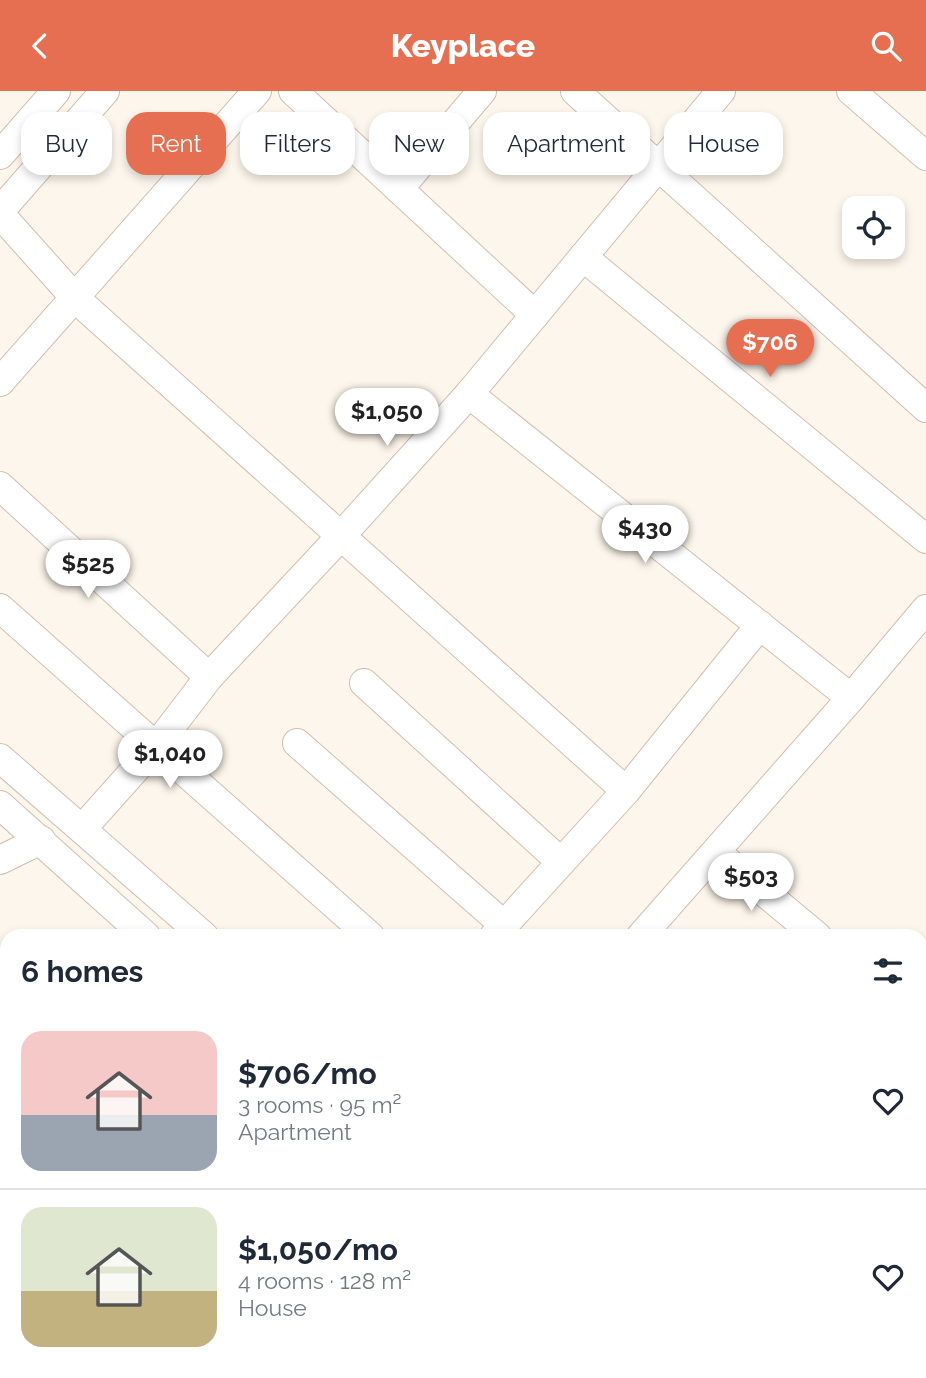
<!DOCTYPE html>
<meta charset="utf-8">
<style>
:root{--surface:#fff;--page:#f6f6f7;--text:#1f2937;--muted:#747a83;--line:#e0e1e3;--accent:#e76f51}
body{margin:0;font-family:Raleway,sans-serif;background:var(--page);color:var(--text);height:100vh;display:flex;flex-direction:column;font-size:26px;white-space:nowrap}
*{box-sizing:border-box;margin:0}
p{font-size:23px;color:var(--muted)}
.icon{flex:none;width:38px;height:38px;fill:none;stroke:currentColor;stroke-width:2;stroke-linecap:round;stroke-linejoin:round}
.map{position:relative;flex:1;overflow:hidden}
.drawer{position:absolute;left:0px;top:838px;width:928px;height:450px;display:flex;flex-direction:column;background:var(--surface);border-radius:21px 21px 0 0;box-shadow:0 4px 10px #0003}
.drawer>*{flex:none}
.guide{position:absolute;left:21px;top:21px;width:886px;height:63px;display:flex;gap:14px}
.controls{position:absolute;left:842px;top:105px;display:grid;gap:14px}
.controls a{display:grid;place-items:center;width:63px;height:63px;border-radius:14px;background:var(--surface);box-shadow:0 4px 10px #0003;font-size:35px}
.price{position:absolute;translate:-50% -60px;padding:0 16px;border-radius:24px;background:#fff;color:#222;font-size:23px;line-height:46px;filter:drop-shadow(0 2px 4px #0008)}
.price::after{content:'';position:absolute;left:50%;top:42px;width:21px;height:16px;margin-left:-10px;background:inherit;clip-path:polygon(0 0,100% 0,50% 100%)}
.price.on{background:var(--accent);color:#fff}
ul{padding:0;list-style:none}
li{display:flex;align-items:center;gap:21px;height:175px;padding:0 21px}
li+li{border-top:2px solid var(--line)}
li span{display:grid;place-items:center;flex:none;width:196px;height:140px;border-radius:21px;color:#555}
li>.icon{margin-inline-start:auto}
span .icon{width:84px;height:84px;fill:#fffc;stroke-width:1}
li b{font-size:30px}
h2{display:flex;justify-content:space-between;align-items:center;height:84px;padding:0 21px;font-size:30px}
.tag{padding:0 24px;border-radius:21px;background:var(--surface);box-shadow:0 4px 10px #0003;font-size:24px;line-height:63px}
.tag.on{background:var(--accent);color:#fff}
header{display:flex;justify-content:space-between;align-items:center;height:91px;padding:0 21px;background:var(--accent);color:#fff;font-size:32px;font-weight:800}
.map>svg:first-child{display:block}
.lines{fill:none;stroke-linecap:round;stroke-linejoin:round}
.minor-casing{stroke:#d1beb0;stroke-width:30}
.minor{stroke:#fff;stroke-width:28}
</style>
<header><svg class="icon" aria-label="back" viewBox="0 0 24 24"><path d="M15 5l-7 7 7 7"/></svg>Keyplace<svg class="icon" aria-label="search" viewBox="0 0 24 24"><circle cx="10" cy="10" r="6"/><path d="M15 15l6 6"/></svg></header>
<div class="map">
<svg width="926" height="1287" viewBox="0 0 926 1287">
<rect width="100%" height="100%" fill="#fdf6ec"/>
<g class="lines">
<g class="minor-casing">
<g id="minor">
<polyline points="293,0 535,224"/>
<polyline points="575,0 926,317"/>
<polyline points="851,0 926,65"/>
<polyline points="0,64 56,0"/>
<polyline points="399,98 482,0"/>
<polyline points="0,120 105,0"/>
<polyline points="0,123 76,208 626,700"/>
<polyline points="583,166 926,448"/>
<polyline points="0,291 257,0"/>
<polyline points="469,303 851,607"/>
<polyline points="0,395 209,586"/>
<polyline points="0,517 370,845"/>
<polyline points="364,592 561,771"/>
<polyline points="297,652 504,834"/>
<polyline points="0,667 204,845"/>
<polyline points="0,714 146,845"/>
<polyline points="82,738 157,654 209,586 341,445 469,303 721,0"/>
<polyline points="716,761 817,845"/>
<polyline points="0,769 41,749"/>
<polyline points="494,845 626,700 760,534"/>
<polyline points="641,845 851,607 926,518"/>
<polyline points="920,931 926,936"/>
<polyline points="0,1054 7,1043"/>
<polyline points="155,1281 161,1287"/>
<polyline points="0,1286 7,1279"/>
<polyline points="247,1287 252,1281"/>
</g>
</g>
<use href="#minor" class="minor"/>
</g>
</svg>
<div class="controls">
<a><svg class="icon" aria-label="locate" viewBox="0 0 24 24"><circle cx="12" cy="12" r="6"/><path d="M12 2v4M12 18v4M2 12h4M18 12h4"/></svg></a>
</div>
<b class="price on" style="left:770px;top:288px">$706</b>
<b class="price" style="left:387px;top:357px">$1,050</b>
<b class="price" style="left:645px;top:474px">$430</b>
<b class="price" style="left:88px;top:509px">$525</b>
<b class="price" style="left:170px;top:699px">$1,040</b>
<b class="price" style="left:751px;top:822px">$503</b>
<div class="guide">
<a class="tag">Buy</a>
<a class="tag on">Rent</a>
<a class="tag">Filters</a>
<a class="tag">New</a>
<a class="tag">Apartment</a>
<a class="tag">House</a>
</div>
<section class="drawer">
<h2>6 homes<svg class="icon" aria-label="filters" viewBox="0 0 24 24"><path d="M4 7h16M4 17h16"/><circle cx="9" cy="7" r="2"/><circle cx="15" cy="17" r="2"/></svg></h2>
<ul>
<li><span style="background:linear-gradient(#f6c9c9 60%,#9aa5b1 0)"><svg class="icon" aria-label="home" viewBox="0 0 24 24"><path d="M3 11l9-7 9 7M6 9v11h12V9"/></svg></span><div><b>$706/mo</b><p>3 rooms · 95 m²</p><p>Apartment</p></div><svg class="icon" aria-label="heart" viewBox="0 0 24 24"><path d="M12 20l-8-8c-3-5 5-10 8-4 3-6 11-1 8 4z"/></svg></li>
<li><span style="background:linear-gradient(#dfe7d0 60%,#c2b280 0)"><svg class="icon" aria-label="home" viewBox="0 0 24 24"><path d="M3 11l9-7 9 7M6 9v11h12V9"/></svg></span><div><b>$1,050/mo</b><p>4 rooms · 128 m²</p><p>House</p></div><svg class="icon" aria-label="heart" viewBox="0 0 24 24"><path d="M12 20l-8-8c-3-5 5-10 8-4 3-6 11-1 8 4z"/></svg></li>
</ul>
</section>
</div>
